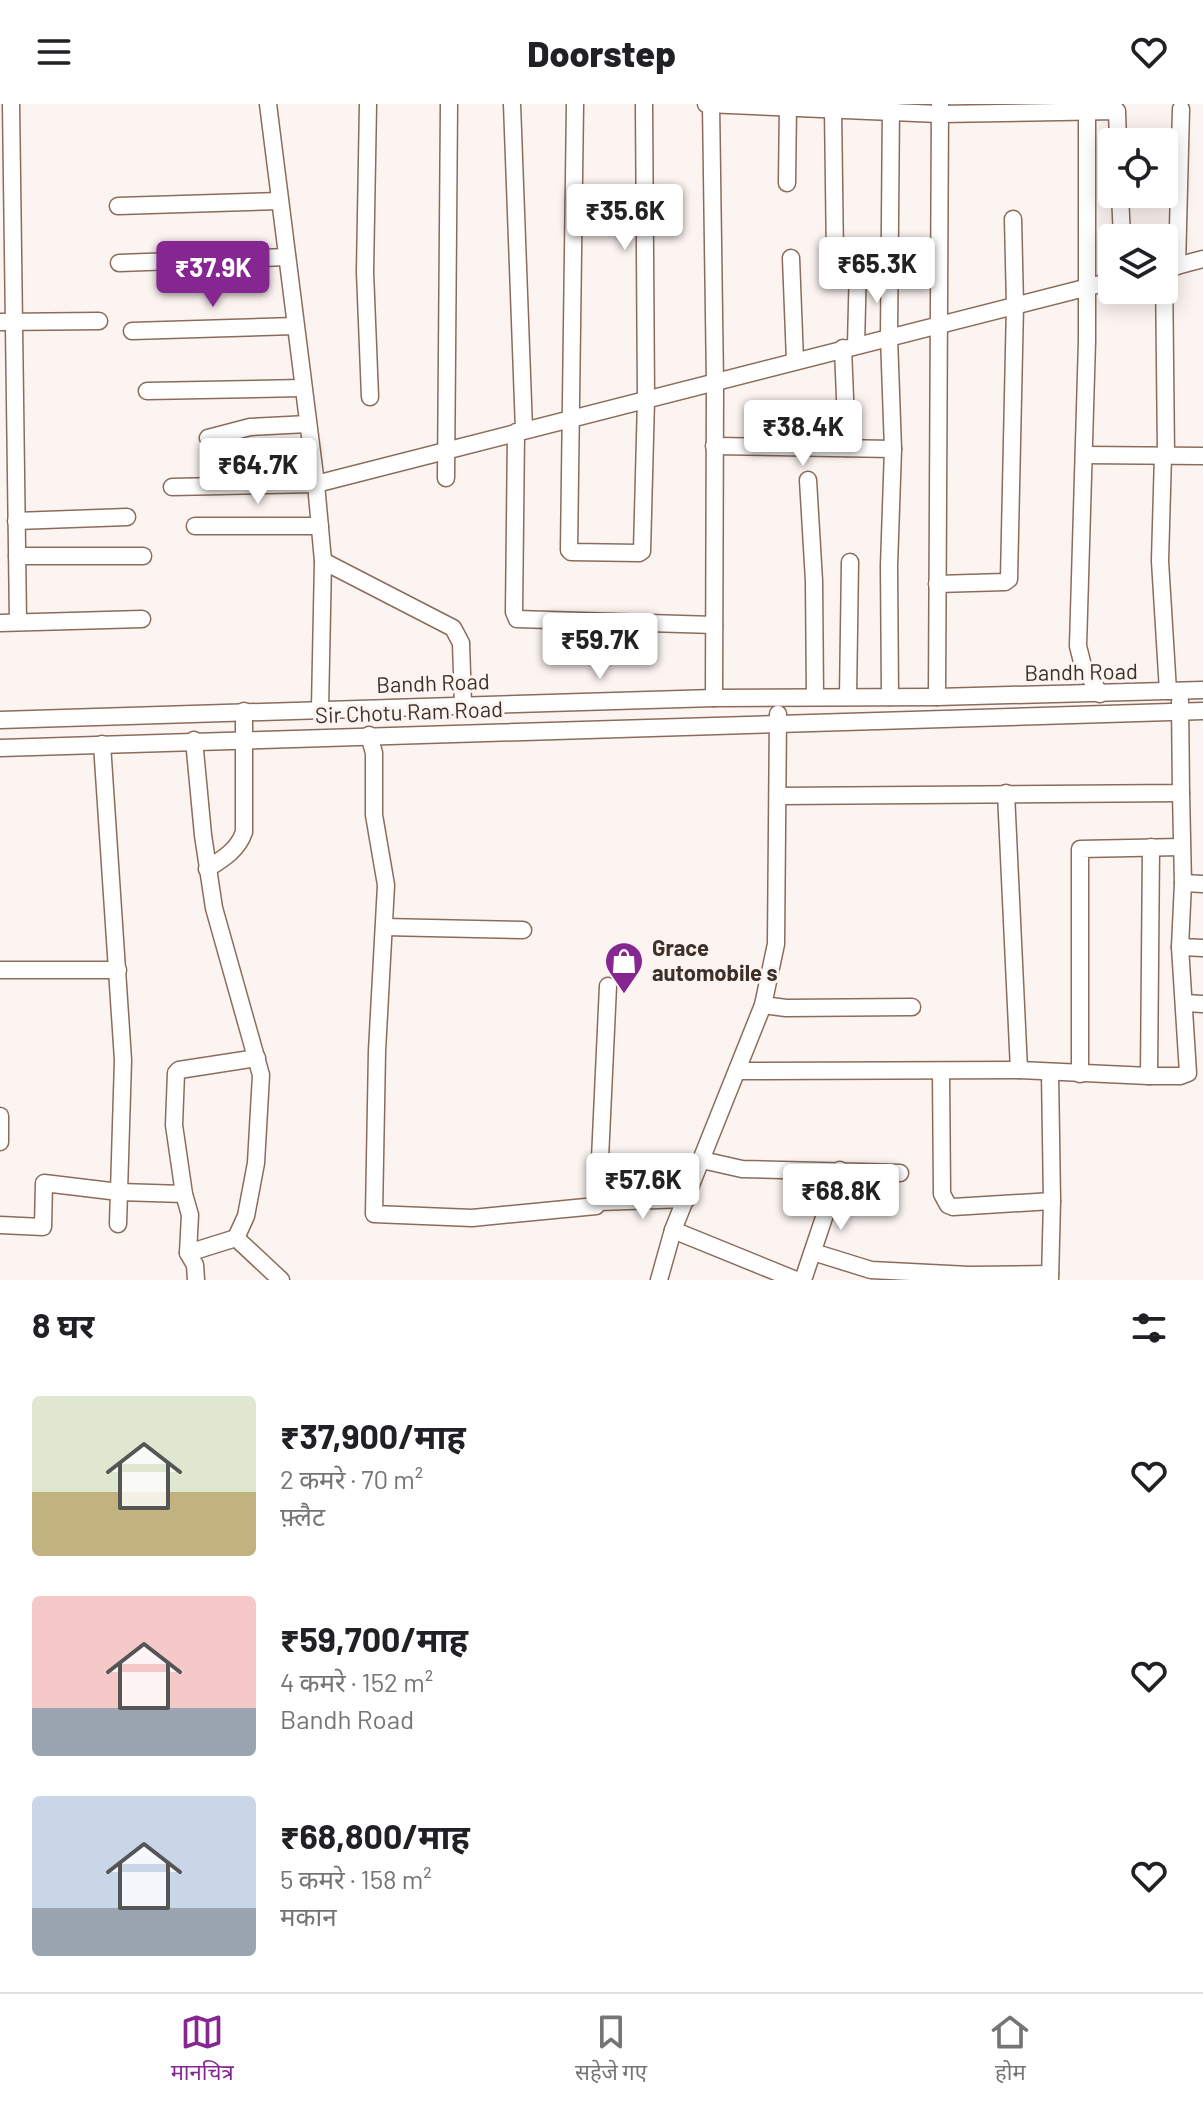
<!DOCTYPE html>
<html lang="hi">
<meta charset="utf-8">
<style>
:root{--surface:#fff;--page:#f2f2f2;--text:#202124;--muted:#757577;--line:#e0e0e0;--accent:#852691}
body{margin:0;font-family:Barlow,"Noto Sans Devanagari",sans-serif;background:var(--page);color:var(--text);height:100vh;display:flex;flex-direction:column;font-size:30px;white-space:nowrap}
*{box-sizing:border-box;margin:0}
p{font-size:26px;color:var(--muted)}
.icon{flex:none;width:44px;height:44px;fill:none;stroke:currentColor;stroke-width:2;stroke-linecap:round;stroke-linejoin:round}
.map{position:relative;height:1176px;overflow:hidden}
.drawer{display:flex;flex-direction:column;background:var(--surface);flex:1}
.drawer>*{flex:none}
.controls{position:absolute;left:1098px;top:24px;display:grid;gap:16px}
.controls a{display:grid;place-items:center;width:80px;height:80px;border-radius:8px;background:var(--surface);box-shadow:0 4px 20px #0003;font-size:40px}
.price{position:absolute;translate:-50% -68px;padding:0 18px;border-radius:8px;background:#fff;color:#222;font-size:26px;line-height:52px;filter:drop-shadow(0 2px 4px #0008)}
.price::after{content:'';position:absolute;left:50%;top:48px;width:24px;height:18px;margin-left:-12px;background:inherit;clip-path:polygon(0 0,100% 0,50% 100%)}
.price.on{background:var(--accent);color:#fff}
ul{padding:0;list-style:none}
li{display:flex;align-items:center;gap:24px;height:200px;padding:0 32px}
li span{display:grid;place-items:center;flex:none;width:224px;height:160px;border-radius:8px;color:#555}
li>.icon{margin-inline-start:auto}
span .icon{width:96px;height:96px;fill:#fffc;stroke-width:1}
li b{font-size:34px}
h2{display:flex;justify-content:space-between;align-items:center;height:96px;padding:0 32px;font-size:34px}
header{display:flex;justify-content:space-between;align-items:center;height:104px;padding:0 32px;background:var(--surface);font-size:36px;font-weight:800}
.tabs{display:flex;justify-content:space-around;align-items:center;height:112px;border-top:2px solid var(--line);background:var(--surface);font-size:22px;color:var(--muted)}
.tabs a{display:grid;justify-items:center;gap:4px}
.tabs .on{color:var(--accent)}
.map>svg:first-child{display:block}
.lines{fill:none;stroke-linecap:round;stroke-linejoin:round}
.minor-casing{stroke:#8b6c5b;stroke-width:19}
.minor{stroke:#fff;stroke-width:16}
.labels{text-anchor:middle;stroke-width:6;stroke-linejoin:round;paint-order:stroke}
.street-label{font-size:22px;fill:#3d3028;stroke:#fcf4f1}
.poi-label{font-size:22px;font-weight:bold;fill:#3d3028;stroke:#fcf4f1;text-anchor:start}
</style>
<header><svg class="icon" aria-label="menu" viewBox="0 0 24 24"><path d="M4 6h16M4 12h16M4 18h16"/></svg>Doorstep<svg class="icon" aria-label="heart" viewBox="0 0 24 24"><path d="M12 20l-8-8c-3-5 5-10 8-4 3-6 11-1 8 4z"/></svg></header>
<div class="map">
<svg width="1203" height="1176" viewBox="0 0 1203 1176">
<rect width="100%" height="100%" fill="#fcf4f1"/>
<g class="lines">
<g class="minor-casing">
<g id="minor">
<polyline points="11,0 18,518"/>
<polyline points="268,0 316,380 323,457 320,604"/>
<polyline points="368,0 365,168 370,293"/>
<polyline points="512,0 524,326"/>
<polyline points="575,0 569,446 571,448 639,449 642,447 646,296 644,0"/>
<polyline points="706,0 939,10 1117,7 1118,38"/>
<polyline points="711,0 715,280 714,594"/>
<polyline points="833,5 835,154"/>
<polyline points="1087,8 1087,237 1078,542 1083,562 1100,590"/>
<polyline points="787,79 788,0"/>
<polyline points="1120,90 1122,134"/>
<polyline points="118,102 280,97"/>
<polyline points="791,154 795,257"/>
<polyline points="119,159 287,153"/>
<polyline points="1177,162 1181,5"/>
<polyline points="1169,164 1203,155"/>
<polyline points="1164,165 1166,351"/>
<polyline points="0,218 99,217"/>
<polyline points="132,227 295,222"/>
<polyline points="856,241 858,160"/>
<polyline points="843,244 847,344"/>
<polyline points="147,287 303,284"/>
<polyline points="516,328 514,508 517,515 714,521"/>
<polyline points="208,334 250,323 308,320"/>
<polyline points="714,342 893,345"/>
<polyline points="1084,351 1203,352"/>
<polyline points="1163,351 1160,457 1168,587"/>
<polyline points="446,374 449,0"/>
<polyline points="808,376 814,477 815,593"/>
<polyline points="172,383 316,380 1112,177"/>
<polyline points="16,417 127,413"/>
<polyline points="195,422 320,422"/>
<polyline points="17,452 143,452"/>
<polyline points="323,457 453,524 461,539 463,600"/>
<polyline points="937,480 1005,478 1009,475 1015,201 1013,115"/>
<polyline points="0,519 142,515"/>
<polyline points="848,593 850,458"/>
<polyline points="890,593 889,462 893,345 889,233 891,0"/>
<polyline points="937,593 940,0"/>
<polyline points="0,616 714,594 937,593 1203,586"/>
<polyline points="369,631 374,649 374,711 386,781 377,947 374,1110 472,1114 596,1102 598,1098 608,882"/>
<polyline points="194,636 203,731 214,804 261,971 256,1059 246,1112 236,1134"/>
<polyline points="102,640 123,956 118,1120"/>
<polyline points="0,644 1203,607"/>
<polyline points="1006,689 1019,966"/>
<polyline points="779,692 1181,689 1180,597"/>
<path d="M207,765C223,755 238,746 244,728V607"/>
<polyline points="1183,779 1203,780"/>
<polyline points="384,823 523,826"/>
<polyline points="1180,843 1203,844"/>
<polyline points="0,866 118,866"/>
<polyline points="1185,899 1203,900"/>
<polyline points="763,901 786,904 912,903"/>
<polyline points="737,967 1019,966 1149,972 1180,972 1188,969 1180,843 1183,779 1181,689"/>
<polyline points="941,968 942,1090 948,1101 953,1103 1052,1097"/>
<polyline points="1050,969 1052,1097 1050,1176"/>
<polyline points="1080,970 1080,745 1181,743"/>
<polyline points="1149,972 1151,743"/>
<polyline points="0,1012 0,1038"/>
<polyline points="702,1056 742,1065 900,1069"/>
<polyline points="598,1098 687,1095"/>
<polyline points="0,1121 43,1123 44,1079 119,1088 184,1090"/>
<polyline points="673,1126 796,1176"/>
<polyline points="236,1134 281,1176"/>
<polyline points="813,1148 871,1166 969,1171 1050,1170"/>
<polyline points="188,1149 236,1134"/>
<polyline points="196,1176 195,1161 188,1149 190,1111 184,1090 174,1021 176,969 179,966 257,954"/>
<polyline points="659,1176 673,1126 763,901 776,840 778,610"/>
<polyline points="803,1176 840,1066"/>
</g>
</g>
<use href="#minor" class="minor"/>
</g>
<defs>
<g id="shop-pin" transform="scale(2)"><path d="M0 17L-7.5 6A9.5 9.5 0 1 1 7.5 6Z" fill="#852691" stroke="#fcf4f1"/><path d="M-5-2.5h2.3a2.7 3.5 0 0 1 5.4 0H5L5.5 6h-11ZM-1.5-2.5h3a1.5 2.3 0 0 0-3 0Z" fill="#fff"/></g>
</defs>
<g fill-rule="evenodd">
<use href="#shop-pin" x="624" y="857"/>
</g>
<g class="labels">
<g class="street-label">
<text transform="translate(1081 568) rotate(-1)" y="8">Bandh Road</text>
<text transform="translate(433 579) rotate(-2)" y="8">Bandh Road</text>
<text transform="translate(409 608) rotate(-2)" y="8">Sir Chotu Ram Road</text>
</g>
<g class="poi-label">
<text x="652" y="852">Grace<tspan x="652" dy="25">automobile s</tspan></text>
</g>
</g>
</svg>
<div class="controls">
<a><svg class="icon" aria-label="locate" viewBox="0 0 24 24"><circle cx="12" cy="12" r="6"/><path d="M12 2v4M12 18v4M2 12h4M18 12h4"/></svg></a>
<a><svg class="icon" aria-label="layers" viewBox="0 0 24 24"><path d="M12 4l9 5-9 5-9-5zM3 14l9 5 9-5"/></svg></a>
</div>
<b class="price" style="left:625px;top:148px">₹35.6K</b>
<b class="price" style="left:877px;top:201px">₹65.3K</b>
<b class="price on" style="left:213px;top:205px">₹37.9K</b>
<b class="price" style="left:803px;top:364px">₹38.4K</b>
<b class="price" style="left:258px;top:402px">₹64.7K</b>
<b class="price" style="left:600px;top:577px">₹59.7K</b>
<b class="price" style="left:643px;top:1117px">₹57.6K</b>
<b class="price" style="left:841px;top:1128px">₹68.8K</b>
</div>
<section class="drawer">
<h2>8 घर<svg class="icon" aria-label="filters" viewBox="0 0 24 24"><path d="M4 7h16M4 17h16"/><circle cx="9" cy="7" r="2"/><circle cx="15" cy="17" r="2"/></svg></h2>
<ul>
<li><span style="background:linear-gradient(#dfe7d0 60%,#c2b280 0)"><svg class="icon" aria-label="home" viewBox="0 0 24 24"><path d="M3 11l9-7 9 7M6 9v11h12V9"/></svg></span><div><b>₹37,900/माह</b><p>2 कमरे · 70 m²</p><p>फ़्लैट</p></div><svg class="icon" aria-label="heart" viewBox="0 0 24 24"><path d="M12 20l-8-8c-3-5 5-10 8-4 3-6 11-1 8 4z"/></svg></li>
<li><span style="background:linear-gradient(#f6c9c9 70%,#9aa5b1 0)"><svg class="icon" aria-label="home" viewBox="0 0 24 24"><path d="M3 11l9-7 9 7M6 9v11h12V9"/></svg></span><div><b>₹59,700/माह</b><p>4 कमरे · 152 m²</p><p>Bandh Road</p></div><svg class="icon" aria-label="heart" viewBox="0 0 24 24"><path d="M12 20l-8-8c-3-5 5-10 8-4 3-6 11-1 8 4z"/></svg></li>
<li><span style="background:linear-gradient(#c9d6e8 70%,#9aa5b1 0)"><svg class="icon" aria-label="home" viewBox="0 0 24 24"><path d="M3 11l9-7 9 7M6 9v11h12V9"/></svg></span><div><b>₹68,800/माह</b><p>5 कमरे · 158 m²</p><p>मकान</p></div><svg class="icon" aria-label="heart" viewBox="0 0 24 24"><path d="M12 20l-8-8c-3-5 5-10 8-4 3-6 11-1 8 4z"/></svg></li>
</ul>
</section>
<nav class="tabs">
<a class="on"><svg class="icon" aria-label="map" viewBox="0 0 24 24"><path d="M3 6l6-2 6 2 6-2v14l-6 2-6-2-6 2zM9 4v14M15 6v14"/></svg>मानचित्र</a>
<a><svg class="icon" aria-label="saved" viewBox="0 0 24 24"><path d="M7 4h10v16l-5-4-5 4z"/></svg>सहेजे गए</a>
<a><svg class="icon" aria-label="home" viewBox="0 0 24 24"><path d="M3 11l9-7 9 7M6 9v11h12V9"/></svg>होम</a>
</nav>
